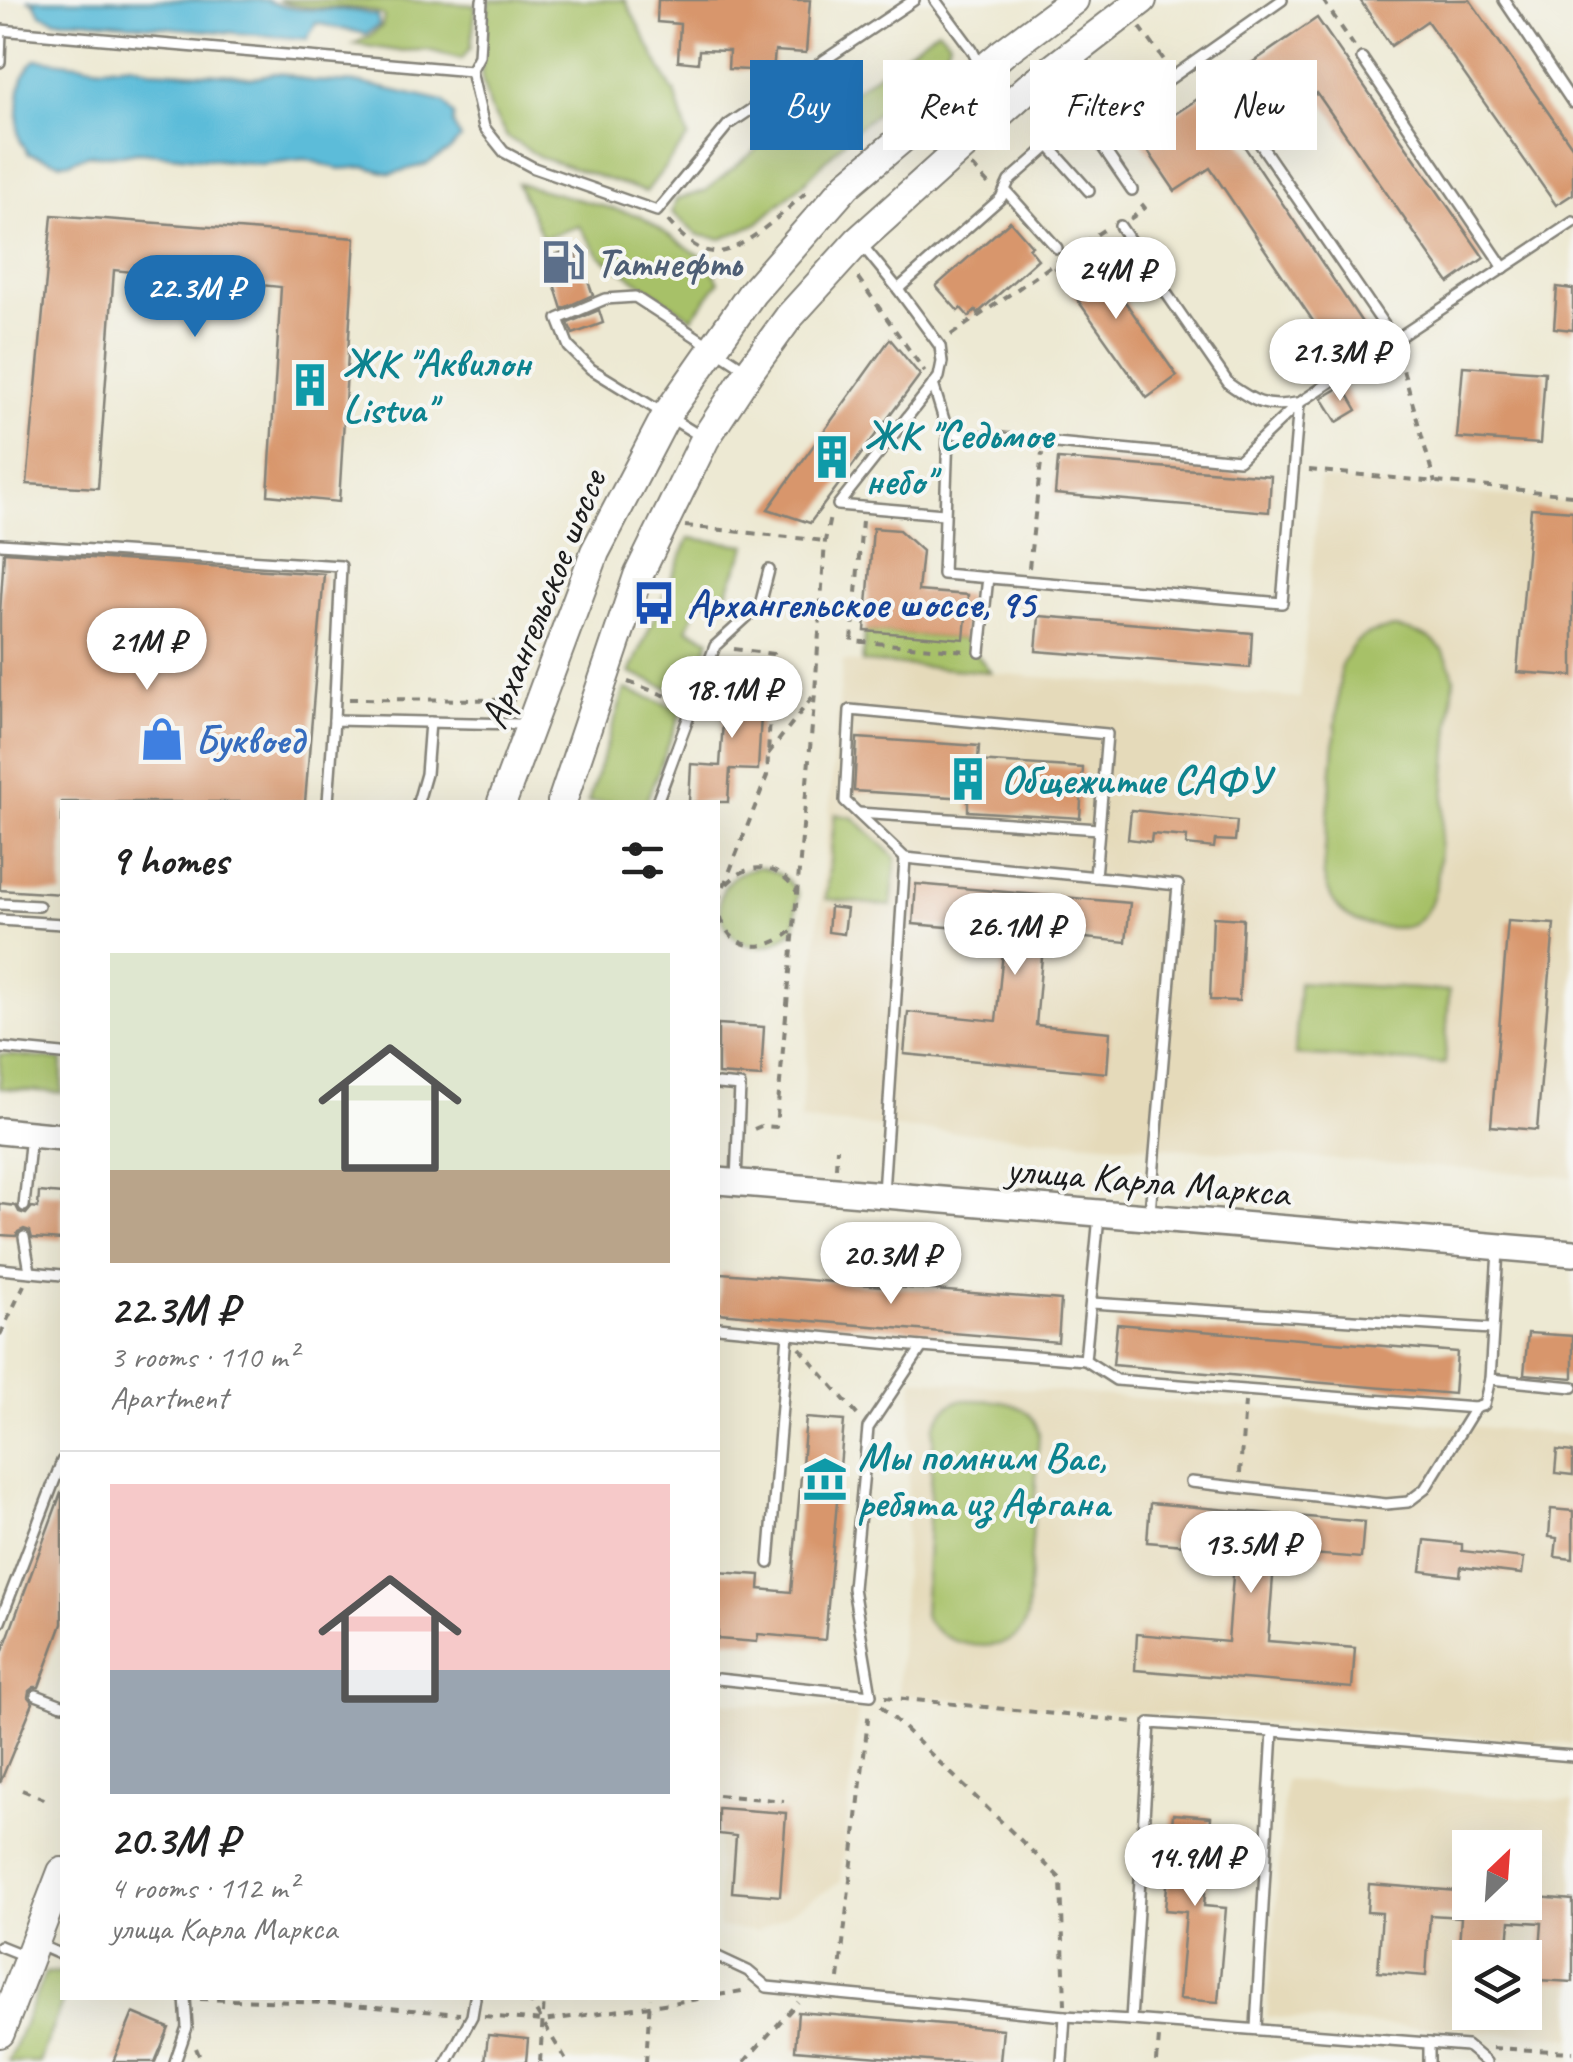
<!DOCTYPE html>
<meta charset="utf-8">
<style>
:root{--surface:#fff;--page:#f6f6f6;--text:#222;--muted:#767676;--line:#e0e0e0;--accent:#1f6fb2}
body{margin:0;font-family:Caveat,sans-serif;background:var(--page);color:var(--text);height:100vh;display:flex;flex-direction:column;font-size:38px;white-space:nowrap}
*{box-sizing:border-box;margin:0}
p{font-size:32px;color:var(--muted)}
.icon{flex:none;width:55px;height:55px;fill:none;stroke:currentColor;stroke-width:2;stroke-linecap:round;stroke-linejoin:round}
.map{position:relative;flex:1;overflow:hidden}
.drawer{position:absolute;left:60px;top:800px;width:660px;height:1200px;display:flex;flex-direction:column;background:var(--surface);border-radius:0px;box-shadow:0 10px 40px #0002}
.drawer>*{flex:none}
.banner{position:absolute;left:750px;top:60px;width:672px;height:90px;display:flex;gap:20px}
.needle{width:65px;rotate:25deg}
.tools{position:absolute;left:1452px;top:1830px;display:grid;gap:20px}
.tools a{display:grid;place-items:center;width:90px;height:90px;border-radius:0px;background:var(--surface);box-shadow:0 10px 40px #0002;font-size:50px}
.price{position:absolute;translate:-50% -85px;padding:0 22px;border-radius:35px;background:#fff;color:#222;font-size:32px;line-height:65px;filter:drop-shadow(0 2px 5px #0008)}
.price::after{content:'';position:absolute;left:50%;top:60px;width:30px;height:22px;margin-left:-15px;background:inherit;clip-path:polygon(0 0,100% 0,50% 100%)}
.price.on{background:var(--accent);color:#fff}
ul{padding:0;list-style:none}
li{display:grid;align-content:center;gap:20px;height:530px;padding:0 50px}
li+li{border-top:2px solid var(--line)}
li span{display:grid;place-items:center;height:310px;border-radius:0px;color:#555}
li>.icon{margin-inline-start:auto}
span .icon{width:180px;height:180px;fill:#fffc;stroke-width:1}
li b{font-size:42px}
h2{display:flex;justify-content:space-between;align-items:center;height:120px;padding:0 50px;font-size:42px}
.tag{padding:0 35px;border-radius:0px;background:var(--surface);box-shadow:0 10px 40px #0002;font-size:35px;line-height:90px}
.tag.on{background:var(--accent);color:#fff}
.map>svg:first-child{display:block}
.built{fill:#e5daba;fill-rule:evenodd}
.green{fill:#a7c167;stroke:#626e42;stroke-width:2.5}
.water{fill:#5bbcd9;stroke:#3c6c7a;stroke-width:2.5}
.building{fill:#d8966c}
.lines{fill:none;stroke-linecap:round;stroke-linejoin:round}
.lane-casing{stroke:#848278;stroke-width:14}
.secondary-casing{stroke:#848278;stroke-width:30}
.primary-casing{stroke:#848278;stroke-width:32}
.path{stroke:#848278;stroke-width:4;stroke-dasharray:8 8;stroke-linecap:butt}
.lane{stroke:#fff;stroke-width:9}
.secondary{stroke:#fff;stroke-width:25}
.primary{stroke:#fff;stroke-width:28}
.labels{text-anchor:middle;stroke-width:8;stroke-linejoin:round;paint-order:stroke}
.service-label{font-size:40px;font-weight:bold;fill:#4e5e75;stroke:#f6f6f2;text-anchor:start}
.culture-label{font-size:40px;font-weight:bold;fill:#0d838f;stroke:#f6f6f2;text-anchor:start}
.street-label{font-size:40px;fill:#1c1c1c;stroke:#f6f6f2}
.transit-label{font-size:40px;font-weight:bold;fill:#164399;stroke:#f6f6f2;text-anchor:start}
.shop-label{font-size:40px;font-weight:bold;fill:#366cbe;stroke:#f6f6f2;text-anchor:start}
</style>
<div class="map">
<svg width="1573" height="2062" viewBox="0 0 1573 2062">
<rect width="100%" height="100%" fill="#f6f6f2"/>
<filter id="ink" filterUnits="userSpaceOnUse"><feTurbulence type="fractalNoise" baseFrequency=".01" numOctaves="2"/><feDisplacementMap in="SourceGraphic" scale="20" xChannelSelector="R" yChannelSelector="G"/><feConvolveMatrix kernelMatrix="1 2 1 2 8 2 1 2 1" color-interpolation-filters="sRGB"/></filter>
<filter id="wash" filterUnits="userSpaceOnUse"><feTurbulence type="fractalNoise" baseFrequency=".0048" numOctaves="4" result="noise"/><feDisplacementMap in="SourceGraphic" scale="40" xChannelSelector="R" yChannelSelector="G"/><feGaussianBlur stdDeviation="2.25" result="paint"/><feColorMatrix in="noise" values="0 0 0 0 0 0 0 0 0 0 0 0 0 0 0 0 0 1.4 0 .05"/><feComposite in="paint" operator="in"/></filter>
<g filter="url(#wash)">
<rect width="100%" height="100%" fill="#ede9d3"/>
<g class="built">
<polygon points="1320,479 1573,503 1573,1177 800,1121 843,661 1300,698"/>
<polygon points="913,1379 1573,1435 1573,1744 898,1695"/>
<polygon points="718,1702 858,1711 841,1882 758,1931 718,1927"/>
<path d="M1285,1780L1573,1802V2038L1267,2017ZM1470,1848H1525V1902H1470ZM1470,1958H1525V2012H1470Z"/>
</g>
<g class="green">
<path d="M278,0H399L476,5L471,47L462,59L427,50L398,51L354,44L371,35L382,26L384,16C355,0 311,15 278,0Z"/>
<polygon points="489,0 625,0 672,90 675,92 688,137 646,192 542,158 507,137 489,107 481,75"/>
<polygon points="938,29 949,41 944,61 856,129 809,178 758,223 722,239 697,235 672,212 676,199 705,191 774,135 794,126 811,114 817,118"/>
<polygon points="517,183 640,216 708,261 719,282 692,318 600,256 579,226 543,238"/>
<polygon points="689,538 747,545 721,606 700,599 687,629 710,639 688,696 630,673"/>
<path d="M1395,628C1430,634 1445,642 1454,678L1437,884C1433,898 1428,916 1414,924C1406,929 1392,928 1382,927C1346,923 1331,908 1323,873L1341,665C1356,636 1363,633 1395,628Z"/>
<polygon points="865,631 964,639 991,672 862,662"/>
<polygon points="625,689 682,710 646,802 588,802"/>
<polygon points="835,814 854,818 896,858 891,906 826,899"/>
<path d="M759,867C777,870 788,878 798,894L795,928C734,989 681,878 759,867Z"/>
<polygon points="1299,982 1449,991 1445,1064 1295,1055"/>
<polygon points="0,1054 62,1060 62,1093 0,1088"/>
<path d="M960,1400C989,1400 1032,1397 1039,1434L1027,1617C1024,1625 1022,1632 1015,1637C990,1656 936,1643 924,1615L934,1427C940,1413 947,1406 960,1400Z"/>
<polygon points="62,1972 62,1998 64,1998 39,2062 8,2062 45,1973"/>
</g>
<g class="water">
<path d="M27,0H266C306,19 335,2 377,16L379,25L366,34L316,23L307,39L79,20H56L40,14L34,2Z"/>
<path d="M37,59L102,67L131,64L150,70L234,75L252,78L274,73L284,74L311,81L361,83L444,102L454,116L453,124L460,138L450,150L427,164L391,174L366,167L339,169L305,159L261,164L138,152L121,155H87L70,162L62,163L29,154L20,140L18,132C18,110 16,72 37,59Z"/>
</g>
<g id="blocks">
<g class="building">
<polygon points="658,0 810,0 806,53 775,51 773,71 728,69 729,51 699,50 698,63 678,61 680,24 657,22"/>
<polygon points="1360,0 1470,0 1573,148 1573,194 1556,205 1427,21 1391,46"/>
<polygon points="1317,18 1484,258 1449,283 1317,93 1273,123 1237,73"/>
<polygon points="1208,92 1373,339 1340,361 1210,168 1175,191 1139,138"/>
<polygon points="52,215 355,238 339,502 268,495 281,287 114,270 98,488 27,484"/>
<polygon points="1010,221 1032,246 1029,248 1038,259 978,313 976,310 969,317 961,308 958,311 936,286"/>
<polygon points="1086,246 1177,376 1147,398 1055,268"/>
<polygon points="574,248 579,263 581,262 593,295 562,309 546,258"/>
<polygon points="1557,287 1573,289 1573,330 1554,328"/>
<polygon points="599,310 603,323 573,334 568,323"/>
<polygon points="890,339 920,375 810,523 768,509"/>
<polygon points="1463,366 1545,372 1540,444 1457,438"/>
<polygon points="1343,386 1357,410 1337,422 1322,398"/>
<polygon points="1058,459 1271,476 1269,512 1055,494"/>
<polygon points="1531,508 1573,511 1573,676 1517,672"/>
<polygon points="873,528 899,530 922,551 918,591 968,595 964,639 865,631"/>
<polygon points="4,552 324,574 305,802 62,802 62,894 0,890 0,614"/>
<polygon points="1039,616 1252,633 1250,668 1036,651"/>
<polygon points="726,676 763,679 758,770 730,769 728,802 689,802 691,764 720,766"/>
<polygon points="857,738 979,746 978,761 1083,768 1080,818 968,811 968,798 854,791"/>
<polygon points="1131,810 1237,821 1235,841 1215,840 1214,848 1186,845 1187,837 1152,834 1151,842 1128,839"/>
<polygon points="916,884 1130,903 1126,942 1044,934 1036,1025 1110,1032 1107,1073 904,1054 908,1012 996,1021 1005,932 913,924"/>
<polygon points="830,907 847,909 844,934 828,932"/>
<polygon points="1213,917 1243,919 1239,1001 1210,1000"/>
<polygon points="1508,921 1554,924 1537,1130 1491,1126"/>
<polygon points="718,1024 764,1027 761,1077 718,1074"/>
<polygon points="39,1192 62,1194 62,1240 32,1238 30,1231 24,1229 18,1232 16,1236 0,1235 0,1204 16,1206 19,1212 26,1214 32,1207 38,1208"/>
<polygon points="721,1273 1061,1300 1058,1342 718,1313"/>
<polygon points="1117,1324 1457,1352 1454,1394 1113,1365"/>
<polygon points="1528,1333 1573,1336 1573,1378 1524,1374"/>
<polygon points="806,1418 844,1421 825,1640 758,1634 757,1642 718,1639 718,1572 760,1575 759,1589 791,1592"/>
<polygon points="1557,1450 1573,1452 1573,1475 1555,1473"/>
<polygon points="61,1493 62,1493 62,1624 39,1687 34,1687 29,1691 28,1697 33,1703 0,1783 0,1658"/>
<polygon points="1150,1503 1364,1522 1361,1558 1275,1551 1268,1641 1355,1648 1352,1688 1135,1670 1137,1634 1228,1642 1235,1549 1147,1542"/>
<polygon points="1551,1509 1573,1511 1573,1559 1555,1557 1557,1538 1549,1537"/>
<polygon points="1425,1540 1462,1544 1462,1551 1524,1558 1522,1574 1461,1567 1460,1576 1421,1571"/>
<polygon points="718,1808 786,1813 780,1896 732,1892 736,1836 718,1834"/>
<polygon points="1173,1814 1211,1817 1204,1906 1226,1908 1218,2002 1179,1999 1186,1912 1165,1910"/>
<polygon points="1369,1884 1470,1892 1470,1902 1525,1902 1525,1896 1573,1900 1573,1982 1538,1980 1542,1923 1510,1921 1507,1958 1458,1958 1461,1917 1430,1915 1426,1976 1378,1972 1382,1913 1367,1912"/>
<polygon points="798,2012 1003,2029 1000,2062 940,2062 795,2050"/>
<polygon points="133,2013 169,2028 155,2062 113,2062"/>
<polygon points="488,2035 528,2039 526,2062 485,2062"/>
</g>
</g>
</g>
<g filter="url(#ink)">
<use href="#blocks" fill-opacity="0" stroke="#848278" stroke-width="2.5"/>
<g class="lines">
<g class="lane-casing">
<g id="lane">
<polyline points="935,0 972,50 981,68"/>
<polyline points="1504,0 1573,103"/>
<polyline points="0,30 471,71 484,127 504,152 534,168 657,211 728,125 914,0"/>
<polyline points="1362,58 1504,268"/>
<polyline points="0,62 1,30"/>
<polyline points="471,71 479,56 482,0"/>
<polyline points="1056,71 1093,133"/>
<polyline points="1254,135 1395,341"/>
<polyline points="1005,190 1057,248"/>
<polyline points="1132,190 1093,133 1282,0"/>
<path d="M1120,226L1229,384C1253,401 1265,409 1296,403"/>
<polyline points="862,245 898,289 940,346 942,362 939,377 838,505 944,514"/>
<polyline points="898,289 1001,198 1009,181 1049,146 1089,191"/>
<polyline points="933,384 948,433 943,574 1282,603 1299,403"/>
<polyline points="948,433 1239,460 1299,403 1573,222"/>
<polyline points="700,436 591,369 569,347 558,319 605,299 635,297 747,370"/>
<polyline points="0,544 341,566 334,720"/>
<polyline points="980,652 988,577"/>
<polyline points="328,802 334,720 517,724 528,726"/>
<polyline points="418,802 426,774 430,722"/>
<polyline points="657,802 715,646 760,605 769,570"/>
<polyline points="858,813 1099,829"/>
<polyline points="905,858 845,801 850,710 1107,734 1095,877"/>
<polyline points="0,904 39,906"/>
<polyline points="0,920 62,924"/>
<polyline points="0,1048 62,1054"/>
<polyline points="718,1084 740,1086 736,1180"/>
<polyline points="883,1193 905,858 1178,885 1150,1212"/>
<polyline points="24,1206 31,1134"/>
<polyline points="24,1237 30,1271"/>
<polyline points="1498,1251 1490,1379 1573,1387"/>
<polyline points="0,1269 62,1275"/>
<polyline points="1092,1303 1491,1329"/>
<polyline points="718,1327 922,1347 1085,1360 1099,1216"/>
<polyline points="1085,1360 1116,1380 1475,1408 1484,1405 1490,1379"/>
<polyline points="1191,1482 1386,1504 1408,1502 1425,1489 1475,1408"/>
<polyline points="769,1563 788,1334"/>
<polyline points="0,1622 62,1461"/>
<polyline points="718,1679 871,1695 853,1588 868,1428 922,1347"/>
<polyline points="36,1695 62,1705"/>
<polyline points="37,1944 62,1955"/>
<polyline points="0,1946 25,1956"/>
<polyline points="718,1957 748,1971 767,1987 1065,2016 1131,2020"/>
<polyline points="1256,2028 1273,1731"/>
<polyline points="175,2062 187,2027 185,1998 183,1998"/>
<polyline points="447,2062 472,2016 475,1998"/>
<polyline points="1062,2062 1065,2016"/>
<polyline points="1429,2062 1429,2043"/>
<polyline points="1486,2062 1467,2046 1131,2020 1150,1723 1273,1731 1573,1756"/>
</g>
</g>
<g class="secondary-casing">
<g id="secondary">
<polyline points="0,1131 62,1137"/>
<polyline points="718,1181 1573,1253"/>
</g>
</g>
<g class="primary-casing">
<g id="primary">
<polyline points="502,802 595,552 667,414 752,293 847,185 1004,52 1074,0"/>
<polyline points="562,802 638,576 705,439 749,372 789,317 858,241 1029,87 1142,0"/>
<polyline points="0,2033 62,1872"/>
</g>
</g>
<g class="path">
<polyline points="1323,0 1354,46"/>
<polyline points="1140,27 1167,64"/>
<polyline points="1208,69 1246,123"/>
<polyline points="972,166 993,189"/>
<polyline points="1130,219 1145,208 1140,202"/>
<path d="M668,221C680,234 694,250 713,252C740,256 790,206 811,188"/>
<polyline points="1070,252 1108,227"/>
<polyline points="858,278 925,372"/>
<polyline points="951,335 1058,261"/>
<polyline points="1399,355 1435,483"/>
<polyline points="1309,470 1573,495"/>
<polyline points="862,521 852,641 967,651"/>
<polyline points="685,526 825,541"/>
<polyline points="1029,568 1042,453"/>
<polyline points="628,682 680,701"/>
<polyline points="349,699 515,700"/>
<polyline points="768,754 814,695"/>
<path d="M727,884C750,859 780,865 797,892"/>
<polyline points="718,901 767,776 773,654 734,649"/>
<path d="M719,901C719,949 763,959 795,928"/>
<polyline points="754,1129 761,1126 776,1127 815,693 825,541 830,517"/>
<polyline points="836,1168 837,1148"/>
<polyline points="831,1251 833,1221"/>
<polyline points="0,1335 24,1285"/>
<polyline points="800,1348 859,1417"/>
<polyline points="1240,1473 1245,1402"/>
<polyline points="885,1697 1135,1722"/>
<polyline points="881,1706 1061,1879 1065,2005"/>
<polyline points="22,1790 49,1801"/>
<polyline points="718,1795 784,1801"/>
<polyline points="839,1979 869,1710"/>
<polyline points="718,1995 748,1990"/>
<polyline points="528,1998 567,2062"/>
<polyline points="200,1999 328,2003 460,2014"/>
<polyline points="484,2016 543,2021 706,1998"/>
<polyline points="196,2048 202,2062"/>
<polyline points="1492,2048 1573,2052"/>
<polyline points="540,2062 544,1998"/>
<polyline points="646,2062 650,1998"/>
<polyline points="744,2062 798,2002"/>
<polyline points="1157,2062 1159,2037"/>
</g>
<use href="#lane" class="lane"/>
<use href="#secondary" class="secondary"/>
<use href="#primary" class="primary"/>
</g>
</g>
<defs>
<g id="fuel-bare" transform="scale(3.45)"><path d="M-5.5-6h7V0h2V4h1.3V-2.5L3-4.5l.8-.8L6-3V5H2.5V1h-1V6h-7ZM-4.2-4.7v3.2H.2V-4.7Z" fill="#5c6f8a" stroke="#f6f6f2" stroke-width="2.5" paint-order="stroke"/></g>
<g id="building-bare" transform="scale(3.45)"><path d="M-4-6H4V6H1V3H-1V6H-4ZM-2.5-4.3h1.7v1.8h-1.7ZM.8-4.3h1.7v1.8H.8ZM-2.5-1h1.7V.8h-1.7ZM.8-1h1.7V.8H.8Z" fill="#0f9aa8" stroke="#f6f6f2" stroke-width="2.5" paint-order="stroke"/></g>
<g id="bus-bare" transform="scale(3.45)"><path d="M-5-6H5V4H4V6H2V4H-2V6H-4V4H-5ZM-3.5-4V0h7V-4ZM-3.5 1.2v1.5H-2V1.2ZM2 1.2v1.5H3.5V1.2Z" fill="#1a4fb4" stroke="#f6f6f2" stroke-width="2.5" paint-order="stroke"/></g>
<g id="shop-bare" transform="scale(3.45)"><path d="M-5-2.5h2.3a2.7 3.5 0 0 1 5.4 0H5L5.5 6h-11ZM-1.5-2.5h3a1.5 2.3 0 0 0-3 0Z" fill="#3f7fe0" stroke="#f6f6f2" stroke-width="2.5" paint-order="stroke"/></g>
<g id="museum-bare" transform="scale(3.45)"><path d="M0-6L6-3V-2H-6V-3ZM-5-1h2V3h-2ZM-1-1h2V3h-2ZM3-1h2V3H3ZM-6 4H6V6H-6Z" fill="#0f9aa8" stroke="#f6f6f2" stroke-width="2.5" paint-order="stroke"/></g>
</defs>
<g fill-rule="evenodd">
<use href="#fuel-bare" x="563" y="262"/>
<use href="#building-bare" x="310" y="385"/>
<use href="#building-bare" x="832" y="457"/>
<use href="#bus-bare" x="654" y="603"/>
<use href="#shop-bare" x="162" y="739"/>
<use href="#building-bare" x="968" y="779"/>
<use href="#museum-bare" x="825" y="1479"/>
</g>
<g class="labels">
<g class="service-label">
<text x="596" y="276">Татнефть</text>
</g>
<g class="culture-label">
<text x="343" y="376">ЖК "Аквилон<tspan x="343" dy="46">Listva"</tspan></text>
<text x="865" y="448">ЖК "Седьмое<tspan x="865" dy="46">небо"</tspan></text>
<text x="1001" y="793">Общежитие САФУ</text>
<text x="858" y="1470">Мы помним Вас,<tspan x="858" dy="46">ребята из Афгана</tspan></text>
</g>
<g class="street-label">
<text transform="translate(542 599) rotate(-68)" y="14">Архангельское шоссе</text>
<text transform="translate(1148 1180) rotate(5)" y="14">улица Карла Маркса</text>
</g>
<g class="transit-label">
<text x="687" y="617">Архангельское шоссе, 95</text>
</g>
<g class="shop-label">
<text x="195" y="753">Буквоед</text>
</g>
</g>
</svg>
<div class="tools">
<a><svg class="needle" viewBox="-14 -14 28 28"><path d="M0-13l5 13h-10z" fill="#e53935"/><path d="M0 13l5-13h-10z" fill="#767676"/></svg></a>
<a><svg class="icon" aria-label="layers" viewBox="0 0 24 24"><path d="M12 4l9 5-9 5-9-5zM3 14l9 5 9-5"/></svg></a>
</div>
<b class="price" style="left:1116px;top:322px">24M ₽</b>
<b class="price on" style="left:195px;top:340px">22.3M ₽</b>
<b class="price" style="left:1340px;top:404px">21.3M ₽</b>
<b class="price" style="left:147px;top:693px">21M ₽</b>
<b class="price" style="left:732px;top:741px">18.1M ₽</b>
<b class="price" style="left:1015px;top:978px">26.1M ₽</b>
<b class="price" style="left:891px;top:1307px">20.3M ₽</b>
<b class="price" style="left:1251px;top:1596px">13.5M ₽</b>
<b class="price" style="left:1195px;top:1909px">14.9M ₽</b>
<div class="banner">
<a class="tag on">Buy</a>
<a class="tag">Rent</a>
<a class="tag">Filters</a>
<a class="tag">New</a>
</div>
<section class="drawer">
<h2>9 homes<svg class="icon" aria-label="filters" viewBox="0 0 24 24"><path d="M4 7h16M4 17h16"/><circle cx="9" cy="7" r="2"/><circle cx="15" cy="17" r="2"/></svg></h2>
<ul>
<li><span style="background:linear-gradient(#dfe7d0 70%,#b9a48a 0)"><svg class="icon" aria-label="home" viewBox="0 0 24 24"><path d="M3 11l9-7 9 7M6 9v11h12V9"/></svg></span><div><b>22.3M ₽</b><p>3 rooms · 110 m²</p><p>Apartment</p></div></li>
<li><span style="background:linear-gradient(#f6c9c9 60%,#9aa5b1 0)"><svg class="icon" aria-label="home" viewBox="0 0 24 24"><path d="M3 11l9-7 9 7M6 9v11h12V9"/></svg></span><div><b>20.3M ₽</b><p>4 rooms · 112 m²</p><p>улица Карла Маркса</p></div></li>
</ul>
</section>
</div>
